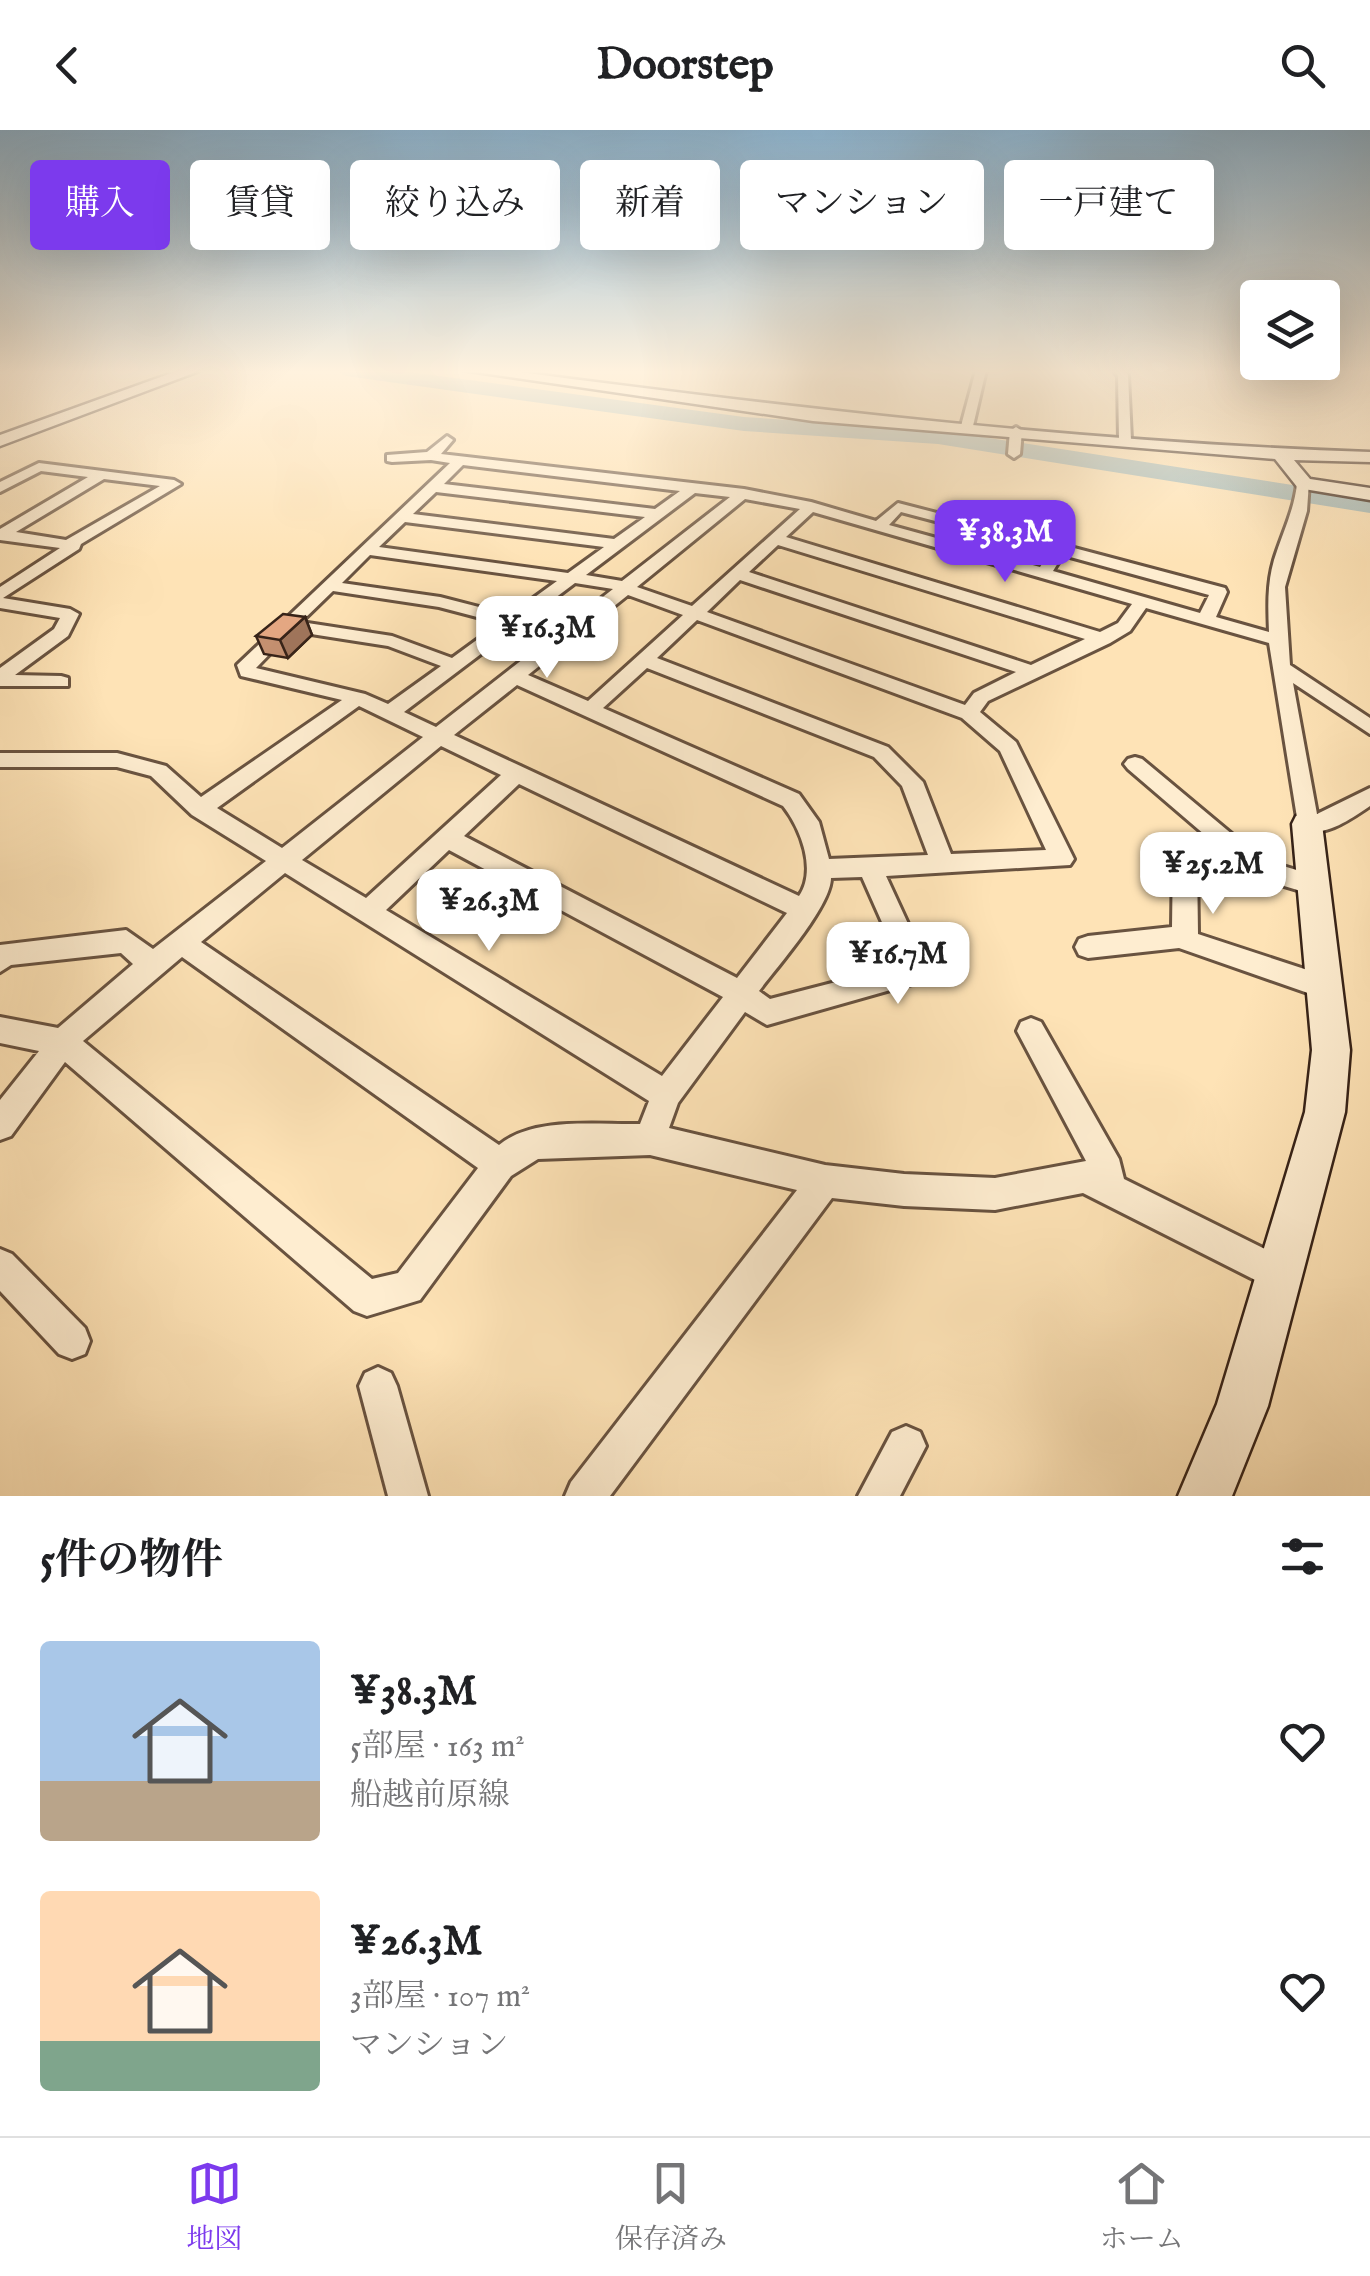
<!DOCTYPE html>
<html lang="ja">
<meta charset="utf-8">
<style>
:root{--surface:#fff;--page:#f2f2f2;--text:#202124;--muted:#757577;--line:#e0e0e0;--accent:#7c3aed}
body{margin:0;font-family:"IM FELL English","Noto Serif JP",serif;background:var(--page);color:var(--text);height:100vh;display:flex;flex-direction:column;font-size:38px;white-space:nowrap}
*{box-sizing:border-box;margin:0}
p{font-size:32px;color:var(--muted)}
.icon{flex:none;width:55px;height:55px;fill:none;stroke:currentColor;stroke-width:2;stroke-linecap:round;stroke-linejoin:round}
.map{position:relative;height:1366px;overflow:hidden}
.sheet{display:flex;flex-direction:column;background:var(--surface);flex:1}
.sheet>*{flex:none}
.guide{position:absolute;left:30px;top:30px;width:1310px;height:90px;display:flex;gap:20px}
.fabs{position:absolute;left:1240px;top:150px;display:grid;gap:20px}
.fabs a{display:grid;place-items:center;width:100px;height:100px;border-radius:10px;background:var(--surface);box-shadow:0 10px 40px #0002;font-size:50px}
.price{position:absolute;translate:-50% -85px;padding:0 22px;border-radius:20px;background:#fff;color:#222;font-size:32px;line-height:65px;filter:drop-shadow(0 2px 5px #0008)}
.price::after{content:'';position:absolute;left:50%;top:60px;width:30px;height:22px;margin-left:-15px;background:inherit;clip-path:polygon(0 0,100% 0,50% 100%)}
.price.active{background:var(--accent);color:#fff}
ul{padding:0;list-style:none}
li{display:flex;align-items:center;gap:30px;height:250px;padding:0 40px}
li span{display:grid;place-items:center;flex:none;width:280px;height:200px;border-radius:10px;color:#555}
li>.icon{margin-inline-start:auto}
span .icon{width:120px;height:120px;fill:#fffc;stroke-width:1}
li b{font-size:42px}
h2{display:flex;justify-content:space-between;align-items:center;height:120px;padding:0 40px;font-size:42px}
.chip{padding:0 35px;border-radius:10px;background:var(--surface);box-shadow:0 10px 40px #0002;font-size:35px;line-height:90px}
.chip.active{background:var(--accent);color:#fff}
header{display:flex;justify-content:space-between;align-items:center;height:130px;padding:0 40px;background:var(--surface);font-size:45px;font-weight:700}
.tab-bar{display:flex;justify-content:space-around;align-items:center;height:140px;border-top:2px solid var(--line);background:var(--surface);font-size:28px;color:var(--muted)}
.tab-bar a{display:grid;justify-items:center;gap:5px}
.tab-bar .active{color:var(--accent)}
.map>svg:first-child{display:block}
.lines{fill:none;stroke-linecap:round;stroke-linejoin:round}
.river{fill:#a5bbb9;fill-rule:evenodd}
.street-casing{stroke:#695340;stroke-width:6}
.secondary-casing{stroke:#372318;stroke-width:5}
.street{fill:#feedd0;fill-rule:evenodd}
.secondary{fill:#feedd0;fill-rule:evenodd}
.wall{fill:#c49070;stroke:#372318;stroke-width:2.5}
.shaded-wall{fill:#a0755b;stroke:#372318;stroke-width:2.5}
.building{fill:#e4a782;stroke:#372318;stroke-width:2.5}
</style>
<header><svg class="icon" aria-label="back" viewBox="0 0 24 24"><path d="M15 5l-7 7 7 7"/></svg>Doorstep<svg class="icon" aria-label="search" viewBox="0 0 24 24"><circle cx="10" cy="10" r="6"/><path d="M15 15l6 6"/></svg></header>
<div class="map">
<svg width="1370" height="1366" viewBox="0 0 1370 1366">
<rect width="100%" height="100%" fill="#fee3b6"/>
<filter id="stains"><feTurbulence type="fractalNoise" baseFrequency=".002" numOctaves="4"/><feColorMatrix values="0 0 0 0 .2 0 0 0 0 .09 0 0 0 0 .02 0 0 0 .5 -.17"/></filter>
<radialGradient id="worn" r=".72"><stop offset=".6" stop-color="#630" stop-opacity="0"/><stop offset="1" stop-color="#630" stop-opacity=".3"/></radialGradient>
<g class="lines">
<polygon class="river" points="336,240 395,240 744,287 938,300 1370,367 1370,383 938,314 744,301 346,246"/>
<g class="street-casing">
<g id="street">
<polygon points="976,240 986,240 973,296 967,300 961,296"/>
<polygon points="1113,240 1125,240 1128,245 1131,310 1125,314 1119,310 1118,246"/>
<polygon points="1016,297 1022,301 1020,324 1014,328 1008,324 1010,301"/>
<path d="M447,306L453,310L441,324L744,359L811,372L876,391L898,373L995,398L998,401L982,421L1040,437L1054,416L1059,414L1225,458L1227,462L1216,487L1269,502C1268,478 1267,454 1274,430C1282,404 1294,381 1297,354L1309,351L1307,381L1285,457L1290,535L1370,588V604L1293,553L1317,684L1370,658V676C1349,690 1325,708 1299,700L1269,513L1146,478L1130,501L1110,513L988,571L980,582L1016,612L1074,729L1070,735L886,746L927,835L915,853L767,895L745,882L678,973L669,998L825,1035L904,1044L995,1048L1086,1031L1017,901L1021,892L1031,888L1041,892L1119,1029L1124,1049L1291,1132L1296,1144L1291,1156L1279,1161L1267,1156L1083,1063L995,1080L904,1076L832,1068L610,1366H565L571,1352L797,1060L650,1025L538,1029L511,1046L420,1170L367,1186L354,1181L65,932L11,1006L0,1010V970L39,921L0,913V887L58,898L133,834L121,823L11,835L0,842V815L126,800L153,819L266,731L192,685L151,646L117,637H0V623H117L166,636L201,667L342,570L241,546L237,535L450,333L431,330L392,332L387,331V325L427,322ZM463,335L680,361L655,379L444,354ZM436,362L645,387L614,409L413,384ZM695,363L730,367L622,451L586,445ZM745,369L800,379L692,476L637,457ZM813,382L1132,474L1118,493L1100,502L786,407ZM901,382L981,403L969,417L889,395ZM405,392L604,417L568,443L379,417ZM778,415L1085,509L1031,535L749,442ZM370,425L557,451L510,485L440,467L342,453ZM1063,425L1209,465L1200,483L1053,441ZM740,450L1016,542L974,563L965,575L707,482ZM575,453L613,459L436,597L404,582ZM333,461L439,477L500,493L452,528L392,506L301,492ZM628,465L683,485L588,571L528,545ZM697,490L962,588L1000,621L1046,720L951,724L923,652L888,617L657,528ZM292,501L388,516L441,536L388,574L365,564L256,538ZM647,538L874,627L902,656L928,725L829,729L819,692L799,664L603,578ZM517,555L783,676C801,699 817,740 799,766L454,605ZM359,576L423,607L282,718L217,678ZM441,616L501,645L366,768L302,730ZM519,654L787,783L737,848L464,706ZM449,720L723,867L662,946L386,780ZM285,743L649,971L640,994C597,995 534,986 499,1015L201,812ZM862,747L900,833L898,836L770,869L759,861C777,837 831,776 831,748ZM182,827L478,1038L398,1143L372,1149L83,911Z"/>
<path d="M39,333L174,350L181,354L81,414L79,419L3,468L70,479L79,484L68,506L15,545L61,546L68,548V556H0V538L54,499L60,488L0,478V457L60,418L0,410V399L88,347L41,341L0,362V352ZM104,349L160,356L66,410L16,402Z"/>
<polygon points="1135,627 1142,629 1263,730 1323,748 1326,755 1323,762 1314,765 1197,730 1198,804 1335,849 1339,857 1335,865 1325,869 1179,818 1088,828 1079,825 1075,817 1079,809 1088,806 1172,797 1173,724 1177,718 1200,711 1219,717 1128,639 1124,634 1128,629"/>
<polygon points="0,1119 12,1124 85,1198 90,1211 85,1224 72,1229 59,1224 0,1161"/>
<polygon points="378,1237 391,1243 397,1256 428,1366 388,1366 359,1256 365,1243"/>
<polygon points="906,1296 920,1302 926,1316 900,1366 858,1366 892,1302"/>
</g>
</g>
<g class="secondary-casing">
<g id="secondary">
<polygon points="180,240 202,240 0,316 0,305"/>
<path d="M462,240H505C792,278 1080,312 1370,322V332L1294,330L1310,349L1370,358V370L1298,358L1275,329L813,291Z"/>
<polygon points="1307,683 1318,686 1322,694 1350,920 1345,982 1268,1276 1232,1366 1178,1366 1217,1274 1305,982 1312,920 1292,694 1296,686"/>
</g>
</g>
<use href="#street" class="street"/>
<use href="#secondary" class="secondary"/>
</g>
<polygon class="wall" points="305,487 312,505 288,528 264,524 256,506"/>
<polygon class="shaded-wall" points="305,487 312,505 288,528 280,510"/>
<polygon class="building" points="283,484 305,487 280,510 256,506"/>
<linearGradient id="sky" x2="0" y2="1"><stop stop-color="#8db7d5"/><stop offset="0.56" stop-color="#fff2de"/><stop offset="1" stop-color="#fff2de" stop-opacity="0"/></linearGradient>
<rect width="1370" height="432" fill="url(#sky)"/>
<rect width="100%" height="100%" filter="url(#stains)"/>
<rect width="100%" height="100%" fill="url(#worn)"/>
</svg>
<div class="fabs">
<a><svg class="icon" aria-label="layers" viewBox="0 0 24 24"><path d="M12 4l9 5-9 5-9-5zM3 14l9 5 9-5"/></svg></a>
</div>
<b class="price active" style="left:1005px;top:455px">¥38.3M</b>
<b class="price" style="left:547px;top:551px">¥16.3M</b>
<b class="price" style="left:1213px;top:787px">¥25.2M</b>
<b class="price" style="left:489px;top:824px">¥26.3M</b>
<b class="price" style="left:898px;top:877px">¥16.7M</b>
<div class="guide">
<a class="chip active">購入</a>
<a class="chip">賃貸</a>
<a class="chip">絞り込み</a>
<a class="chip">新着</a>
<a class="chip">マンション</a>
<a class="chip">一戸建て</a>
</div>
</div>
<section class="sheet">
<h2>5件の物件<svg class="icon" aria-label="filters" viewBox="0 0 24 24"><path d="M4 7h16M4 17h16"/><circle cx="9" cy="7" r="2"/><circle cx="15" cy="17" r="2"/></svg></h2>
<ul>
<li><span style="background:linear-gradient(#a9c7e8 70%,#b9a48a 0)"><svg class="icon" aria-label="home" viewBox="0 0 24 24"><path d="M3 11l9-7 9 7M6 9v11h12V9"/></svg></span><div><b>¥38.3M</b><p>5部屋 · 163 m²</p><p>船越前原線</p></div><svg class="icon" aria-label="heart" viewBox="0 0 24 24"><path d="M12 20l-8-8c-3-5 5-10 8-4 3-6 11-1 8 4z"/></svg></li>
<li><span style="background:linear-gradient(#ffd9b3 75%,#7fa58c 0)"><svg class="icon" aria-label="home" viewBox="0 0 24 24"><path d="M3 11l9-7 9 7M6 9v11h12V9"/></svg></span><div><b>¥26.3M</b><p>3部屋 · 107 m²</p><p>マンション</p></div><svg class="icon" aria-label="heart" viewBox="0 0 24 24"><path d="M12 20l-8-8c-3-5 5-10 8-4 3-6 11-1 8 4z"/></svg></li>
</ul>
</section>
<nav class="tab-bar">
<a class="active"><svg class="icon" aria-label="map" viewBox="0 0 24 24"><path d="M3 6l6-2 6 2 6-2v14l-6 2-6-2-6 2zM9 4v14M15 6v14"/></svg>地図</a>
<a><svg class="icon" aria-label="saved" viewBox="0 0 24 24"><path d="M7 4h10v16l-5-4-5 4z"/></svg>保存済み</a>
<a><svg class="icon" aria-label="home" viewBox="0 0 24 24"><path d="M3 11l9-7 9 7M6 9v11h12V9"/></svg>ホーム</a>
</nav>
